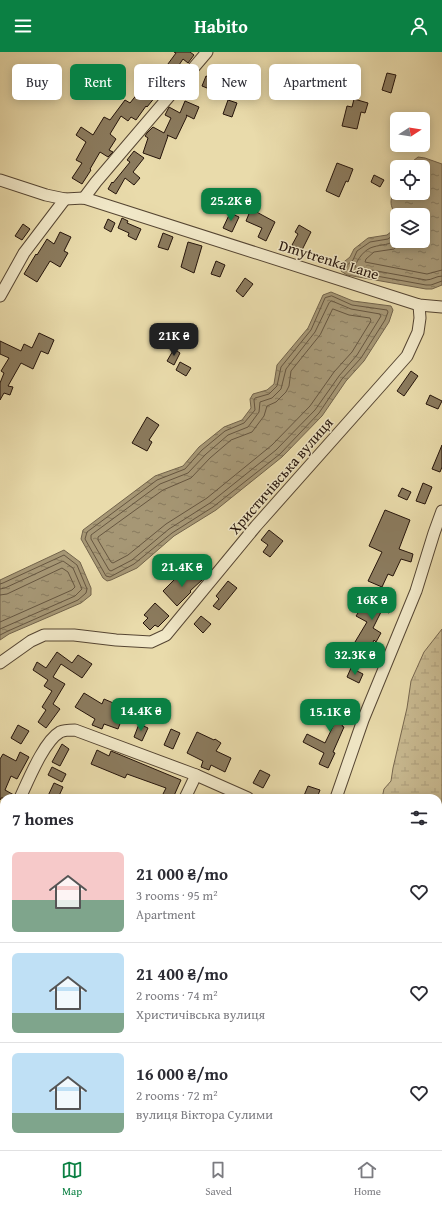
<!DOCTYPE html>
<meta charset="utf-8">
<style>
:root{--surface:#fff;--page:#f7f7f7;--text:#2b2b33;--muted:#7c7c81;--line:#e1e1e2;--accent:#0b8043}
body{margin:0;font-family:"Gentium Book Plus",serif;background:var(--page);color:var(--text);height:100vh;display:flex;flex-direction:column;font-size:15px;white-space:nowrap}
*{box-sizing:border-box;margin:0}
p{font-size:13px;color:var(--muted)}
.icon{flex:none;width:22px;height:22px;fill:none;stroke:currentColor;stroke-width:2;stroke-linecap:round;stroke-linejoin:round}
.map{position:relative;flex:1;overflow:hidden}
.drawer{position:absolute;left:0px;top:742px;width:442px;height:356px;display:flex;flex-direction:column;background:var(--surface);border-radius:12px 12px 0 0;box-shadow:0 2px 10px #0003}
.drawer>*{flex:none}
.guide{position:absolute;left:12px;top:12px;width:418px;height:36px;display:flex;gap:8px}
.needle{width:26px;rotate:78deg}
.tools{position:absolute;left:390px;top:60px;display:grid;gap:8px}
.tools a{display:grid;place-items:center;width:40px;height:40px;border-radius:6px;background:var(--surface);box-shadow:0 2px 10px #0003;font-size:20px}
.price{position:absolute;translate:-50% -34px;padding:0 9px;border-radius:8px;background:var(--accent);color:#fff;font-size:13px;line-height:26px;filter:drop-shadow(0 1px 2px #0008)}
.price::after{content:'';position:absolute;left:50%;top:24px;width:12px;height:9px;margin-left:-6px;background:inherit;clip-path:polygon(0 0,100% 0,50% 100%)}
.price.selected{background:#222;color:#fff}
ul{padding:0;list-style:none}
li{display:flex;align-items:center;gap:12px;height:100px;padding:0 12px}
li+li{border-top:1px solid var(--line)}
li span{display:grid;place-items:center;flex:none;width:112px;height:80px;border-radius:6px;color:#555}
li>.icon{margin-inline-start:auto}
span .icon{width:48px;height:48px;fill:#fffc;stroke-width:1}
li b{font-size:17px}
h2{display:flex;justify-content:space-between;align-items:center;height:48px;padding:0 12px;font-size:17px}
.pill{padding:0 14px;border-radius:6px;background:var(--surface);box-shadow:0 2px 10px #0003;font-size:14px;line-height:36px}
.pill.selected{background:var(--accent);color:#fff}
header{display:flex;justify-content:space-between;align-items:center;height:52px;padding:0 12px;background:var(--accent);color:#fff;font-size:18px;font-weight:700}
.tab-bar{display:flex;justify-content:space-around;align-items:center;height:56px;border-top:1px solid var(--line);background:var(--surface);font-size:11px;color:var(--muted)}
.tab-bar a{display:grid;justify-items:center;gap:2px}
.tab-bar .selected{color:var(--accent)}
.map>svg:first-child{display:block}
.wetland{fill:url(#wetland-marsh);stroke:#76664e}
.water{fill:url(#water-ripples);stroke:#72634b}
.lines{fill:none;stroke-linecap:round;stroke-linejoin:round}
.shore{stroke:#665640;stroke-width:1}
.building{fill:#8b7b5e;stroke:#25140b}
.street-casing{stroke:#564633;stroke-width:13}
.street{stroke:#f1e8c8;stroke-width:11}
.labels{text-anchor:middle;stroke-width:3;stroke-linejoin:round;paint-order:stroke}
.street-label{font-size:15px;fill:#25140b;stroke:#f1e8c8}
</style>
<header><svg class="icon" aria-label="menu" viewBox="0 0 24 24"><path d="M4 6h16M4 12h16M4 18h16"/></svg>Habito<svg class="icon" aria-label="person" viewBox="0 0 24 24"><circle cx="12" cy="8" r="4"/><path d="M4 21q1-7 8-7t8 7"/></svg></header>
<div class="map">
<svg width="442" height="1098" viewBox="0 0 442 1098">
<defs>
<pattern id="wetland-marsh" width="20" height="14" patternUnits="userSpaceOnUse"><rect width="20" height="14" fill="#c8b990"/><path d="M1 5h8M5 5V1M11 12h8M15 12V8" fill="none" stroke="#ac9e7b"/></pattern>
<pattern id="water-ripples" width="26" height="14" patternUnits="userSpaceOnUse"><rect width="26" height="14" fill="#a69775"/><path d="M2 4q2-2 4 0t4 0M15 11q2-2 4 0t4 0" fill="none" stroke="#877a5e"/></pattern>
</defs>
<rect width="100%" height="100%" fill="#e9dbab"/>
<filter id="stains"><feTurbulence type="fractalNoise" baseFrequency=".005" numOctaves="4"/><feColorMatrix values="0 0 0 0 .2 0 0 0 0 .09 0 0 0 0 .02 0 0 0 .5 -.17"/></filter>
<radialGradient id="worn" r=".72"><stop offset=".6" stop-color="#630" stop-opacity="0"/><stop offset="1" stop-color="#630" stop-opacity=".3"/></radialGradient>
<polygon class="wetland" points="442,577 442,776 438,776 438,746 382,746 384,737 391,729 393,716 407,656 411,629 424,600"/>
<g class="water">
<path d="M418,105L425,106L442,112V233L432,237H426L347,223L341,219L340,213L350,205L354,197L368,186L387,183L396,176L397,173V189H423V163H397V167C389,150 389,150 397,134V141H423V115H409L413,109Z"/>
<polygon points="331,240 353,249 391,254 393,258 389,270 364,309 346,329 322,364 282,405 216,458 174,484 137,516 111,528 107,529 103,526 81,487 83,478 155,424 183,414 199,395 224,375 242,368 251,356 250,347 253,342 267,338 274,332 277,313 308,276 323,243"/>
<polygon points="64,498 80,510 91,536 91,543 81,551 9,582 0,588 0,528"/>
<polygon points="438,838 442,851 442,1098 379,1098 380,1094 438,1094"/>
</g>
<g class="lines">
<g class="shore">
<polyline points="397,180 388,187 370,190 357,199 353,208 345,215 345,217 349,219 426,233 431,233 442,229"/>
<path d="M397,187C388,194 383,192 373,195C365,197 357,207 355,215L426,228C432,228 436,224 442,224"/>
<polyline points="403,189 394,197 374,200 366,207 365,210 427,222 442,218"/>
<polygon points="332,244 352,253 387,258 388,260 385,268 361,306 342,327 319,361 280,402 213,455 172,481 134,512 110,525 106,524 85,487 87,480 157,428 185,417 202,398 225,379 244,371 255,358 254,348 255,346 269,342 277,334 281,315 311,278 325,246"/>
<polygon points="332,249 351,257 380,262 381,264 357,303 339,324 315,358 276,398 210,451 169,477 132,508 111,519 109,518 91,487 91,483 160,432 188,421 206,402 228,383 248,375 259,360 260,350 272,346 281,337 286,317 315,280 329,251"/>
<polygon points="333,257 349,263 370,266 371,269 352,300 334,320 310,354 272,393 207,446 166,472 128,503 113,511 111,510 98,488 98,485 163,438 191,426 210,406 231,388 252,380 264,364 267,354 276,350 286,340 289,334 291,319 320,283"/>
<polyline points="0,532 3,531 64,503 77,513 87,537 86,541 78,548 8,579 0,583"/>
<polyline points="0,537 5,536 63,509 73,516 82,537 75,544 0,577"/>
<polyline points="0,543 7,542 62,516 68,520 75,535 72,538 0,570"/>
</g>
</g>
<g class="building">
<polygon points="174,0 190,0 194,3 188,11 183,7 173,22 165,16 176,1"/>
<polygon points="387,21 396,23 391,41 382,38"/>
<polygon points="206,24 221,30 217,40 202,34"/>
<polygon points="142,36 149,42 150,40 156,44 147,55 146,54 136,68 131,65 128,69 121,64 110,82 116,87 109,98 113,100 108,105 100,100 90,117 91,118 82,132 72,126 82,111 76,108 86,90 76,83 81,75 93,83 104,65 110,68 125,48 130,51"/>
<polygon points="354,47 368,51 365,61 361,60 357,77 342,74 347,54 352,55"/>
<polygon points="228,48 237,51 232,65 223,62"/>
<polygon points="185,49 199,55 194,67 186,63 187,64 176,87 167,83 168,84 160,107 143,101 148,86 145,84 147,81 153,75 164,81 171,66 165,63 169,55 180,61"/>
<polygon points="134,99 144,106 133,120 140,126 134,133 125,126 116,142 108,137 112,130 113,131 130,110 127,108"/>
<polygon points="337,111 353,117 348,130 346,129 339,145 326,139"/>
<polygon points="374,123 384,128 380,135 371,130"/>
<polygon points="251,157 275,170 266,189 258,185 262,176 246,169"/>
<polygon points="230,161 239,165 232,180 223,176"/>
<polygon points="122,166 128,169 127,171 141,177 136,188 128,184 129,181 118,176"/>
<polygon points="108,167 115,171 111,180 104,176"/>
<polygon points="23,172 30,177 22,188 15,184"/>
<polygon points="299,173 311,180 302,198 292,193 298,182 295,180"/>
<polygon points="60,180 71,185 64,199 68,201 60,215 50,209 37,230 24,222 36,202 37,203 47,187 54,192"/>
<polygon points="163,181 173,185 168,198 158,195"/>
<polygon points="188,190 202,194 194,221 181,215"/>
<polygon points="216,209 225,213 220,225 211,222"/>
<polygon points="245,226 253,232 243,245 236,239"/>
<polygon points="39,281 54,288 48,302 41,299 33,317 21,311 8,334 13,335 10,343 4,341 0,348 0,331 4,321 1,319 9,306 0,302 0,289 21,299 24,292 32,296"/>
<polygon points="174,297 180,301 174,313 167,309"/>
<polygon points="180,310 191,316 186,324 176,318"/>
<polygon points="411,319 418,324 404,344 397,339"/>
<polygon points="430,343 442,349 438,357 426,352"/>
<polygon points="147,365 159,373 149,388 152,390 147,399 132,391"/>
<polygon points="442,393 442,415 440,420 432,417"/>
<polygon points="423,431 432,435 425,452 416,449"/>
<polygon points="402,436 411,440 407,448 398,444"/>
<polygon points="385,458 410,468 399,497 413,502 411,510 401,507 393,524 388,522 382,535 368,529 382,500 369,494"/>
<polygon points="269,478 283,489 270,505 263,500 268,493 261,488"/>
<polygon points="193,518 202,528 190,539 191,540 177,554 163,539 177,525 181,530"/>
<polygon points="228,529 237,536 219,558 213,554 219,547 216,544"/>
<polygon points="375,541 394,548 389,561 382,558 373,576 381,581 376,590 374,588 367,604 360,601 363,594 355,590 367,570 356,564 360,558 362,559 366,551 370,553"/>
<polygon points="155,551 169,564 158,575 155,573 150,578 143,571 148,566 144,563"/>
<polygon points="201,564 211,572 203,581 194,572"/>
<polygon points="57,600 72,611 78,603 92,612 82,626 61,612 53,625 65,632 53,652 60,657 46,676 38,670 46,658 42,655 52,639 44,634 48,628 33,618 37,610 46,616"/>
<polygon points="351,616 363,622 359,631 347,625"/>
<polygon points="84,641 102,652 104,647 118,653 114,661 123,664 118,677 104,672 102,677 92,673 95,667 75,655"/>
<polygon points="338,649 351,655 342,674 344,675 333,700 335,701 328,716 319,712 324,701 303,690 307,682 325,691 337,666 322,659 325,651 335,656"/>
<polygon points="139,672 148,676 142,689 134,685"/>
<polygon points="18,673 29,679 21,692 11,686"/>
<polygon points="171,677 180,681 173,697 164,693"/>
<polygon points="197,680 214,688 215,687 221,691 216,699 231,706 225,720 211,713 209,718 201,715 203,709 187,701"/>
<polygon points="62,692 69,697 60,714 52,710"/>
<polygon points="97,698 109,704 111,699 181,728 173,746 161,746 166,736 127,722 125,726 91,712"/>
<polygon points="20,700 29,705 17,727 11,724 5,738 14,743 13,746 1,746 0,748 0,707 3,702 16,709"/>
<polygon points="52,715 66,722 62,730 48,723"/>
<polygon points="260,718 270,723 263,736 253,731"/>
<polygon points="54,731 63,735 58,746 47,746"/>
<polygon points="308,734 320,738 317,746 303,746"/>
</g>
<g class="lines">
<g class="street-casing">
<g id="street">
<polyline points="0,128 46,143 65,147 84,146 419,253 442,255"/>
<polyline points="84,146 96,130 207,0"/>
<polyline points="0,244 24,201 65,147"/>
<polyline points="0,611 31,589 44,583 74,583 116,588 151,590 166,583 256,474 407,304 418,280 420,266 419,253"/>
<path d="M20,746C28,729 44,689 60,680C64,678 71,678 75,678L196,723L248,746"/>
<polyline points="185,746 196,723"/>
<polyline points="336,746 363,668 416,539 434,481 442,459"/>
<polyline points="438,784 442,784"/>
<polyline points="0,789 4,780"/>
<polyline points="24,1098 26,1094"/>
<polyline points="170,1098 172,1094"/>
</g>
</g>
<use href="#street" class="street"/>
</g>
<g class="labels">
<g class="street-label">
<text transform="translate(329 208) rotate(17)" y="5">Dmytrenka Lane</text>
<text transform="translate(281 424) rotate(-49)" y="5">Христичівська вулиця</text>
</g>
</g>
<rect width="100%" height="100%" filter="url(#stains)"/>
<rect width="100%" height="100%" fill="url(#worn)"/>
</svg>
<div class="tools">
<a><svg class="needle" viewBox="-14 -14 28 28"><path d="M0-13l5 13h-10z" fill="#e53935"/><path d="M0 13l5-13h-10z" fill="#7c7c81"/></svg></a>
<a><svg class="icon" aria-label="locate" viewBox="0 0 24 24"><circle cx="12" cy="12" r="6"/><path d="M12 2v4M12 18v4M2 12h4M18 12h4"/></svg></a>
<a><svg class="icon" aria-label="layers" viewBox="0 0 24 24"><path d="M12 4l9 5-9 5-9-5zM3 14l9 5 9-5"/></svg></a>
</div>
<b class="price" style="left:231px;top:170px">25.2K ₴</b>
<b class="price selected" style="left:174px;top:305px">21K ₴</b>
<b class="price" style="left:182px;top:536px">21.4K ₴</b>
<b class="price" style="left:372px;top:569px">16K ₴</b>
<b class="price" style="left:355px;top:624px">32.3K ₴</b>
<b class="price" style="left:141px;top:680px">14.4K ₴</b>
<b class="price" style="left:330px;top:681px">15.1K ₴</b>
<div class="guide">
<a class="pill">Buy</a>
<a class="pill selected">Rent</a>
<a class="pill">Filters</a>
<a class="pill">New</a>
<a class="pill">Apartment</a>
</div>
<section class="drawer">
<h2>7 homes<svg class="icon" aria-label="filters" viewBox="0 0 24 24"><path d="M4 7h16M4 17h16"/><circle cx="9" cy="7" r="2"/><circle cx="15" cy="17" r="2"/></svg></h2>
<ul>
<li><span style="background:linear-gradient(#f6c9c9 60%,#7fa58c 0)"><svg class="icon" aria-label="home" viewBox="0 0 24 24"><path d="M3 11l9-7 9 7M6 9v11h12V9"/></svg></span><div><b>21 000 ₴/mo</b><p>3 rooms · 95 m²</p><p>Apartment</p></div><svg class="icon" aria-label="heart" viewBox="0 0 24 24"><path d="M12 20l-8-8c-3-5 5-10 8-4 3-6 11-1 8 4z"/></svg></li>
<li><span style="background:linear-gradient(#bfe0f5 75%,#7fa58c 0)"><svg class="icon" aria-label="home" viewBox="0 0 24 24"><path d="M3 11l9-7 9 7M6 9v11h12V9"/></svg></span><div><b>21 400 ₴/mo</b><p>2 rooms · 74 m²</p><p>Христичівська вулиця</p></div><svg class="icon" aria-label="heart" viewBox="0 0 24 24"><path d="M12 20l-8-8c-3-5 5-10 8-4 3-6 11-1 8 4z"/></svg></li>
<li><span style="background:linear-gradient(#bfe0f5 75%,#7fa58c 0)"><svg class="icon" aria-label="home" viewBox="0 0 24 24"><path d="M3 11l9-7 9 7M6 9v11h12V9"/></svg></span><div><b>16 000 ₴/mo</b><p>2 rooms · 72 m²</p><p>вулиця Віктора Сулими</p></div><svg class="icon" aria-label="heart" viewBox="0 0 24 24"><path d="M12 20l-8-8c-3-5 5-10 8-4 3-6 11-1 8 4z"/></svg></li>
</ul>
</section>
</div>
<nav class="tab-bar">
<a class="selected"><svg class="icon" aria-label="map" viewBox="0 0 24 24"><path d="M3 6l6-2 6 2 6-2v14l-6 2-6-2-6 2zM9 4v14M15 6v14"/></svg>Map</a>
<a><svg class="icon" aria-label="saved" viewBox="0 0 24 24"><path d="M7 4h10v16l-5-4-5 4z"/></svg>Saved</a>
<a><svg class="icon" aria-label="home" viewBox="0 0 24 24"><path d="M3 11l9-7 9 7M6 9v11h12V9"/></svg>Home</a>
</nav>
